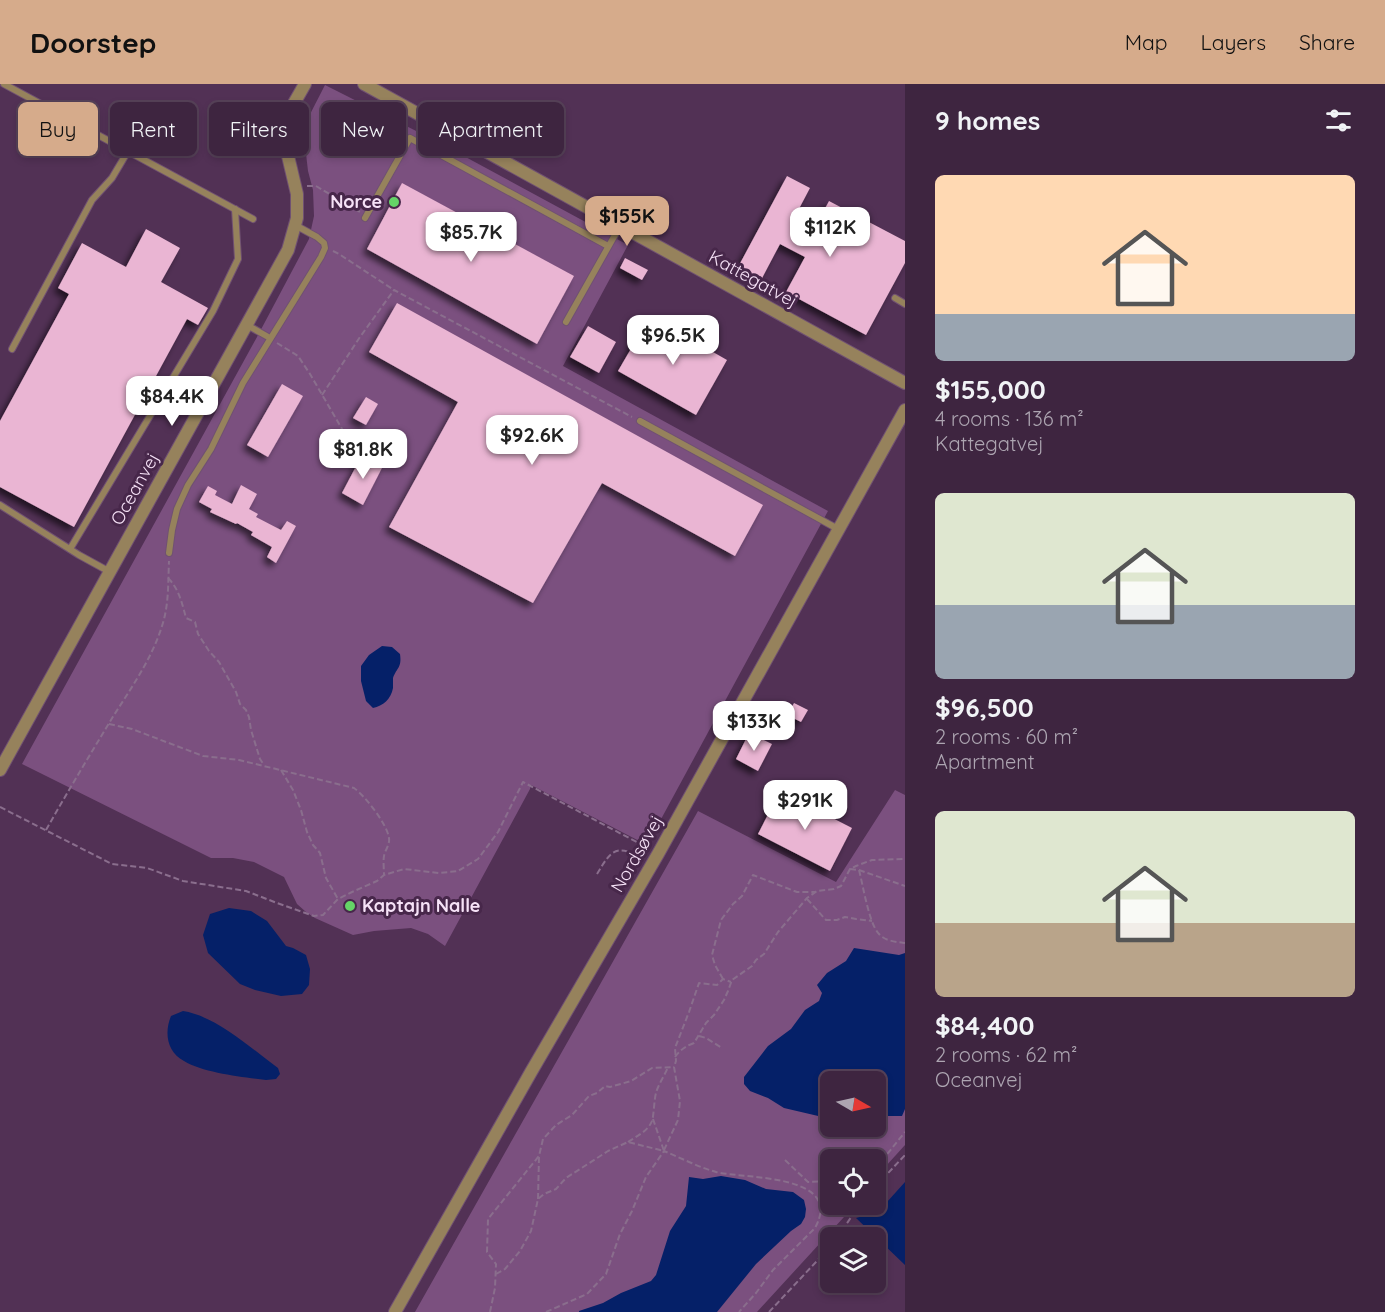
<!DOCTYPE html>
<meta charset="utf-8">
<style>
:root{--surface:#3e2540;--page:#49314b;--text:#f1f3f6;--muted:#ada5b1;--line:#574259;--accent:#d6ab8b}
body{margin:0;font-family:Quicksand,sans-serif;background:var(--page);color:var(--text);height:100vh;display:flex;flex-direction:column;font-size:22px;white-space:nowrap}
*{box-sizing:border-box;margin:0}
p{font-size:20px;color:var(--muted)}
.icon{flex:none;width:33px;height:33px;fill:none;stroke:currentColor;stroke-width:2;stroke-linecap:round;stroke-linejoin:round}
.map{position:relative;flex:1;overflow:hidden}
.sheet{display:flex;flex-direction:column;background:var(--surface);width:480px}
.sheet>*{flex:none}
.top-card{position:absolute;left:18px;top:18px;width:570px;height:54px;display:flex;gap:12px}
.needle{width:39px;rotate:99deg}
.buttons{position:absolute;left:820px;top:987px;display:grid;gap:12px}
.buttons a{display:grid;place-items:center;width:66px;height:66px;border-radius:9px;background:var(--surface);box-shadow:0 3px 9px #0003,0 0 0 2px var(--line);font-size:30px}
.price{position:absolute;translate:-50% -51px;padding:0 14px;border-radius:12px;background:#fff;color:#222;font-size:20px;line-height:39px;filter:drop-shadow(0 2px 3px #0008)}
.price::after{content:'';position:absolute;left:50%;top:36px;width:18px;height:14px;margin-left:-9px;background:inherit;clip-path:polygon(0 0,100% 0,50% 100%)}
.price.current{background:var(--accent);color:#111}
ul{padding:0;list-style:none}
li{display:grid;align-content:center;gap:12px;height:318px;padding:0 30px}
li span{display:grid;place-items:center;height:186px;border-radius:9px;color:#555}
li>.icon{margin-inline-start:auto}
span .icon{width:108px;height:108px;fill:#fffc;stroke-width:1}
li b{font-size:26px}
h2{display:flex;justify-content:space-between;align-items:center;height:72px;padding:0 30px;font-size:26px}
.chip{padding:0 21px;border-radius:9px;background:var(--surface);box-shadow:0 3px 9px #0003,0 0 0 2px var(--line);font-size:21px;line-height:54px}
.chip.current{background:var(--accent);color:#111}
header{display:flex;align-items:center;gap:36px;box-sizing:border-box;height:84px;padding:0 30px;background:var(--accent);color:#111}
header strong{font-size:28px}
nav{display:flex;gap:33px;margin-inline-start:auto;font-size:21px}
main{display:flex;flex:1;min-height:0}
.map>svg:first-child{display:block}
.green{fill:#7b507f;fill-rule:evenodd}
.water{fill:#052068}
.building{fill:#eab5d3;filter:url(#shadow)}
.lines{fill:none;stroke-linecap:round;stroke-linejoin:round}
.service-casing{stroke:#705172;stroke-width:8}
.minor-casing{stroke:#705172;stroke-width:14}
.tertiary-casing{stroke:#705172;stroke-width:14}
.path{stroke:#8a6e8d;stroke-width:2;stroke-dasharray:6 3;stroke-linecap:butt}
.service{stroke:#96825c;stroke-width:6}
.minor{stroke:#96825c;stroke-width:12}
.tertiary{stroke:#96825c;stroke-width:12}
.poi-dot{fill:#65d467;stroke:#47274a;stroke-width:2}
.labels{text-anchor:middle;stroke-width:6;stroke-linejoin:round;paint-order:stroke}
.poi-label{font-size:18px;font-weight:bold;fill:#f6e2f7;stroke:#47274a;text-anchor:end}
.street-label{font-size:18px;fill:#f6e2f7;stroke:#47274a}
</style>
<header>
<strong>Doorstep</strong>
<nav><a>Map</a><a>Layers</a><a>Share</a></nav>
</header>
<main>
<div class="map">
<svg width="905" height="1228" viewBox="0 0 905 1228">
<defs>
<filter id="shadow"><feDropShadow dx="-4.5" dy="4.5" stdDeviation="3" flood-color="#0009"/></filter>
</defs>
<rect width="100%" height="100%" fill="#523155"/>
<g class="green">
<polygon points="325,1 436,57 628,161 563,282 828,427 647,761 531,701 530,705 445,862 428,850 411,844 374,847 353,851 315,834 306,828 297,820 284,793 254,778 233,774 211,774 22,680 257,253 309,155 314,132 313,106 308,87 305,61 305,40"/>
<path d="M895,706L905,711V1061L876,1093V1076H831V1120L853,1121L844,1133L757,1228H415L698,727L836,798ZM831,998H876V1042H831Z"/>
</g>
<g class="water">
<path d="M382,562L392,563L400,570C402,584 397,583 393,594C393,596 393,602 393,604C391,615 383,622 373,624L366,617L361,597V582L369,571Z"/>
<polygon points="229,824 251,827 267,837 286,862 293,864 306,871 310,885 309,901 302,910 281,912 255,906 240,900 208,869 203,851 210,830"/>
<polygon points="854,864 899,871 905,869 905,1025 902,1032 881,1032 876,1033 876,998 831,998 831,1035 784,1024 768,1014 750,1007 744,1000 744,993 768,962 791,945 805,926 819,917 822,909 817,901 827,889 846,877"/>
<path d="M183,927C216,932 252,965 278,984L280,990L276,995L266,996C242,993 204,989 184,977C167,968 164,949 171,932Z"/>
<polygon points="721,1092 745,1096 766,1105 793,1108 804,1116 806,1125 805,1133 801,1140 791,1147 756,1180 717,1228 579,1228 579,1227 603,1219 621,1209 651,1197 656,1191 670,1147 686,1122 689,1093 703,1095"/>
<polygon points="905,1098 905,1181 856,1134 878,1128"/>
</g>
<g class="building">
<polygon points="787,92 810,104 792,138 812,149 829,117 905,157 905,179 866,251 786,208 805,173 780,160 760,198 737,185"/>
<polygon points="402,99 574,192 537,260 367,165"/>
<polygon points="146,145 180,164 161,198 208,224 198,241 187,235 74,443 0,403 0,337 69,210 58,204 82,159 126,183"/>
<polygon points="625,174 648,186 642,196 620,184"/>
<polygon points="397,219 763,421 735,472 602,399 533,519 389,443 458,318 369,268"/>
<polygon points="650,232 727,276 696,331 618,287"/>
<polygon points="588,242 616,258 599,289 570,273"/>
<polygon points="282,300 303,312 268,373 247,361"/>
<polygon points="366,313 378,320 366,341 353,334"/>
<polygon points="362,371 383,382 363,421 342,409"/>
<polygon points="241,401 257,410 249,425 258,430 256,433 281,446 287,437 296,442 276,479 267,473 272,463 251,451 253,448 237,439 236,440 210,428 212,425 199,418 208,402 217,407 215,411 232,420"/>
<polygon points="794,619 808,626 801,638 787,631"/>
<polygon points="749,649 772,660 758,687 736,675"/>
<polygon points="780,707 852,744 830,787 758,750"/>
</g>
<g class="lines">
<g class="service-casing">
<g id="service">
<polyline points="4,0 253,135"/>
<polyline points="365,134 410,54 608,162"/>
<polyline points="895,214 905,220"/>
<polyline points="566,238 620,142"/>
<polyline points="247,241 270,254"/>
<polyline points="12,265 92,116 112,94 128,67"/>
<polyline points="640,337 838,445"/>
<polyline points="0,421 79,471 110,488"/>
<polyline points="70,465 213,227 238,175 235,125"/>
<polyline points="169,469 172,446 177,425 188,401 211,365 243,299 321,173 325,164 324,159 317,153 295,141"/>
</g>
</g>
<g class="minor-casing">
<g id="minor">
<polyline points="364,0 905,299"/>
<polyline points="395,1228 531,988 658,770 905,326"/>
</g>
</g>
<g class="tertiary-casing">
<polyline id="tertiary" points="0,686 288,166 297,134 297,110 288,72 287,45 293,21 305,0"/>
</g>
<g class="path">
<polyline points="307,102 316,102 360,128"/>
<polyline points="333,167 339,170 394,206"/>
<polyline points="277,259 298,272 310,290 345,350"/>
<polyline points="322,311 360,253 394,206 632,333"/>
<path d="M168,494C179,505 182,519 186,534L195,538L198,550L209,567L219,578L236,608L240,620L246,626L249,633L251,646L260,675L264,681"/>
<path d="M109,640L132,645L203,672L239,676L354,704C366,713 387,740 389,754C390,761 385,766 384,772C383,778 384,785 384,791"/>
<polyline points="281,686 293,706 301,726 307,748 313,761 320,769 326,794 338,815"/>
<polyline points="0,723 112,780 147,784 183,797 246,807 277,819 314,832 323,831 338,815 352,808 377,797 384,791 404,785 439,789 458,787 478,775 498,748 523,698 648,764"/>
<path d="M46,746C68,707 91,669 114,631C132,603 152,574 162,542C169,521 168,499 169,477"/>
<polyline points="850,785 859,786 905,802"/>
<path d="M859,786C863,801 869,840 879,850C885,857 896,858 905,859"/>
<path d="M597,790C611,767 615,759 642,774"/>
<polyline points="807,815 826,836 837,836 845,833 856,835 872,837"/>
<polyline points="723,895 715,881 712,871 721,836 733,820 742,812 753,791 797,808 815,808"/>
<polyline points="699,952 706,954 722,964"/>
<path d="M675,973C680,966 686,962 694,959L706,939L714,931L724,916L728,907L732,896L752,882L756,876L764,870L778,848L807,814L817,807L834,805L841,802L850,785L856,782L872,776L905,775"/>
<polyline points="653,1035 664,1067"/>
<path d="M628,1058C637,1052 648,1047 652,1037C654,1031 654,1016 656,1009C658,1001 665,991 668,983"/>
<polyline points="664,1066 678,1036 680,1017 674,983 676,977 675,964 689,928 699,899 717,901 723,895 731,898"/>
<polyline points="785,1076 808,1098 831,1097"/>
<polyline points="876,1084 905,1048"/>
<polyline points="876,1102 905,1071"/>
<polyline points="538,1115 539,1073"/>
<polyline points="837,1154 860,1120"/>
<polyline points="496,1190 505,1185 520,1167 531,1147 538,1115 544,1110 556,1105 566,1094 608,1067 628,1058 664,1067"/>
<polyline points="490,1228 495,1204 496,1180 487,1168 488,1135 539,1072 543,1055 556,1041 572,1031 589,1012 597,1009 605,1002 610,1003 631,997 652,984 674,983"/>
<path d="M546,1228L587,1210L606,1190L620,1150L632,1127L646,1093L664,1067C681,1074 698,1083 716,1088C743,1095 845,1089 815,1144L773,1186L756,1209L739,1228"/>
<polyline points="769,1228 831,1162"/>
</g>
<use href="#service" class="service"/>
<use href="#minor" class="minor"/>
<use href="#tertiary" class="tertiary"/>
</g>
<g class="poi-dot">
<circle cx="394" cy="118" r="6"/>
<circle cx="350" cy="822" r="6"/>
</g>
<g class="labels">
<g class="poi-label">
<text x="382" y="124">Norce</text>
<text x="362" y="828" text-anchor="start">Kaptajn Nalle</text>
</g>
<g class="street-label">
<text transform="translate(753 195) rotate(29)" y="6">Kattegatvej</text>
<text transform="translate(135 405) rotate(-61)" y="6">Oceanvej</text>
<text transform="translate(637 770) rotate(-60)" y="6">Nordsøvej</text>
</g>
</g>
</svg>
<div class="buttons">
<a><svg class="needle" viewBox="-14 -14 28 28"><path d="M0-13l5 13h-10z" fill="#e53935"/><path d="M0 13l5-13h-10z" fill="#ada5b1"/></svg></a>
<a><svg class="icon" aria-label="locate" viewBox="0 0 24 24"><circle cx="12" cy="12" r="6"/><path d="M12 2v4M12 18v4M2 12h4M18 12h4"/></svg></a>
<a><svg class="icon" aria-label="layers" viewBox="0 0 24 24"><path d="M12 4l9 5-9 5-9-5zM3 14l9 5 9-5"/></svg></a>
</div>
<b class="price current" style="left:627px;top:163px">$155K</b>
<b class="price" style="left:830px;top:174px">$112K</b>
<b class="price" style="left:471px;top:179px">$85.7K</b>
<b class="price" style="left:673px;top:282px">$96.5K</b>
<b class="price" style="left:172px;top:343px">$84.4K</b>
<b class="price" style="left:532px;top:382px">$92.6K</b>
<b class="price" style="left:363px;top:396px">$81.8K</b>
<b class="price" style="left:754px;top:668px">$133K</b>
<b class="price" style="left:805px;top:747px">$291K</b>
<div class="top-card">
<a class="chip current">Buy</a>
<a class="chip">Rent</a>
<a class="chip">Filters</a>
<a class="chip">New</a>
<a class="chip">Apartment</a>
</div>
</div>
<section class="sheet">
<h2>9 homes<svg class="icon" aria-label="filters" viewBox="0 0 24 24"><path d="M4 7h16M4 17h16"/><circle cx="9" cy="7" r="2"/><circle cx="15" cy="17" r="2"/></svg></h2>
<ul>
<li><span style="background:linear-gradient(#ffd9b3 75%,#9aa5b1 0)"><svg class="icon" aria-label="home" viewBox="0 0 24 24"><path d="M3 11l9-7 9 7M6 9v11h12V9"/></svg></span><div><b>$155,000</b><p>4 rooms · 136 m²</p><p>Kattegatvej</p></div></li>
<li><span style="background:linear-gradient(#dfe7d0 60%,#9aa5b1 0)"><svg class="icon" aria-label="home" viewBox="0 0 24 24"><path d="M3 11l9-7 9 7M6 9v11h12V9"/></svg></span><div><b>$96,500</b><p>2 rooms · 60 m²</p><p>Apartment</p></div></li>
<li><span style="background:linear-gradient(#dfe7d0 60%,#b9a48a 0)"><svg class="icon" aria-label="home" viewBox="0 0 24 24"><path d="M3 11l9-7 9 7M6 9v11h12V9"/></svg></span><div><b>$84,400</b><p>2 rooms · 62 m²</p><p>Oceanvej</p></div></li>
</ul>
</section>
</main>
